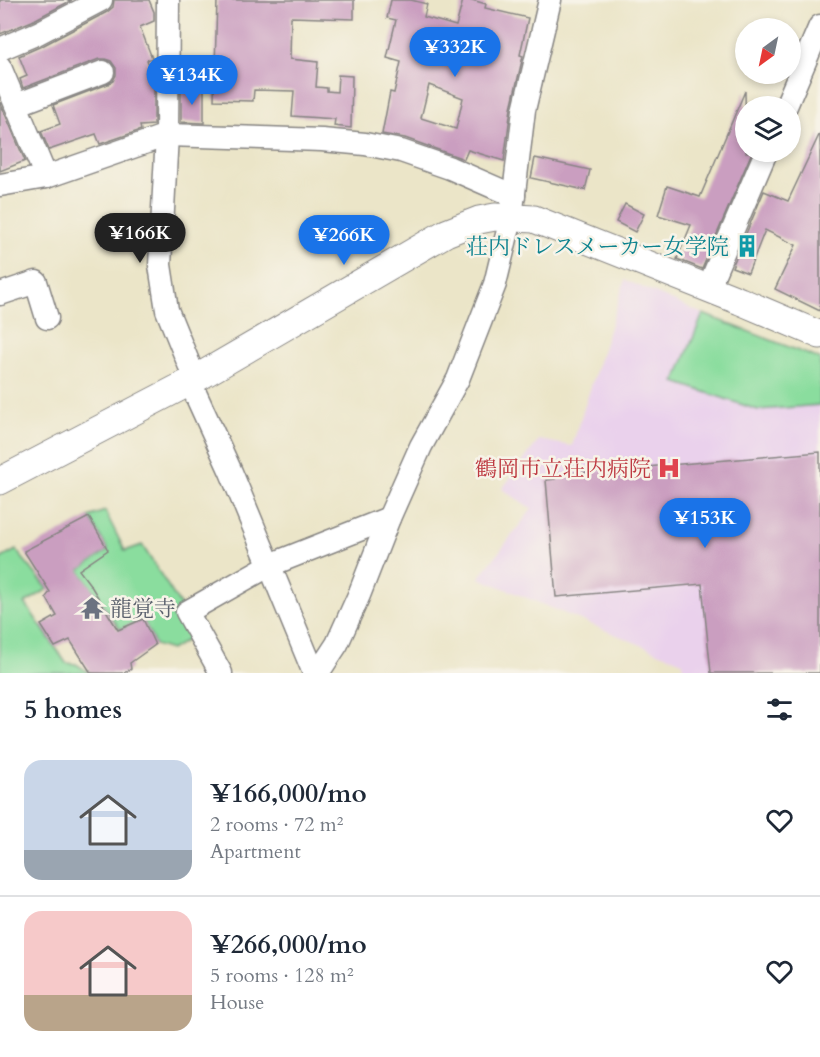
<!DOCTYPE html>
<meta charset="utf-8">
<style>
:root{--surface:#fff;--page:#f6f6f7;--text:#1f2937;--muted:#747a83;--line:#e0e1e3;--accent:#1a73e8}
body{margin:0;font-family:Cardo,"Noto Serif JP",serif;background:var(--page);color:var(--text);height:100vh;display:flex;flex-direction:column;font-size:22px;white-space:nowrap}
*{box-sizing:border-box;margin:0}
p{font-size:20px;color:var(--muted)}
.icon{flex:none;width:33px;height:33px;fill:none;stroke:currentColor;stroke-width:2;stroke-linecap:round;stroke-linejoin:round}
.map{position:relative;height:673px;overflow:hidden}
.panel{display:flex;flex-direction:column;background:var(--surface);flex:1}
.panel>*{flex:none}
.needle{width:39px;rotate:213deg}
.tools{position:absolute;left:735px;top:18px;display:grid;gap:12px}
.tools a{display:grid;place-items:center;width:66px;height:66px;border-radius:50%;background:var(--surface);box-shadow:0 3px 9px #0003;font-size:30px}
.price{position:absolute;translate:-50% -51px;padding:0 14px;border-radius:21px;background:var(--accent);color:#fff;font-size:20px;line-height:39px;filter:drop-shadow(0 2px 3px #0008)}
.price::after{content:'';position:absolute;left:50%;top:36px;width:18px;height:14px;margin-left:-9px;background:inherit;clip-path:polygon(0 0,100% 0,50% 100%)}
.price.selected{background:#222;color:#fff}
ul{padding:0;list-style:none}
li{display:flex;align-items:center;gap:18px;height:150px;padding:0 24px}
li+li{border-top:2px solid var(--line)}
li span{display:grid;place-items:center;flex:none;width:168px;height:120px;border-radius:18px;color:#555}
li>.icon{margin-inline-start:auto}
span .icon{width:72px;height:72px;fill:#fffc;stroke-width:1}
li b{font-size:26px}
h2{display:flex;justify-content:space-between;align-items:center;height:72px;padding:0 24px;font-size:26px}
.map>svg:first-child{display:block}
.built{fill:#ead1ec}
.green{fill:#8add9e;stroke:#56806c;stroke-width:1.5}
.building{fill:#ca9ec0;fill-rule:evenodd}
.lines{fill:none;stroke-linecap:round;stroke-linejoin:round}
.minor-casing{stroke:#868482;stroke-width:25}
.tertiary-casing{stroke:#868482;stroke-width:29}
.minor{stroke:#fff;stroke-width:22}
.tertiary{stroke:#fff;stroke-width:27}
.labels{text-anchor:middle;stroke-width:5;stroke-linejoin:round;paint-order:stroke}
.culture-label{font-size:22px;fill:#0d838f;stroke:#f7f3e8;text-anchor:end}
.health-label{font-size:22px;fill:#be3a42;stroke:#f7f3e8;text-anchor:end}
.worship-label{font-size:22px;fill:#5b616d;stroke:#f7f3e8;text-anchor:start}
</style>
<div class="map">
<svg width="820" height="673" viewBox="0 0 820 673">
<rect width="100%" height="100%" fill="#f7f3e8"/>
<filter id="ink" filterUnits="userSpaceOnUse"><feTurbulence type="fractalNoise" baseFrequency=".0167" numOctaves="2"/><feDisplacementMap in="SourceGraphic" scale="12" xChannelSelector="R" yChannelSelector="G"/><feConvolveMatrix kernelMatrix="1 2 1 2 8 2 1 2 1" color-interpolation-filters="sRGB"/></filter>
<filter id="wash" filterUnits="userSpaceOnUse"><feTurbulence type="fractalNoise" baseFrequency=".008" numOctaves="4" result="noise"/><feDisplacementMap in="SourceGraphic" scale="24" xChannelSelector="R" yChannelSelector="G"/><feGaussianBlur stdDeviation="1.35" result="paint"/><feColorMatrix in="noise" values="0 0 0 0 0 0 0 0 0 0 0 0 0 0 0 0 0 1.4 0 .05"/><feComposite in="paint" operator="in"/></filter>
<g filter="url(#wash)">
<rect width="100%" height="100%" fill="#ebe5c8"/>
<polygon class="built" points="625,280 703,314 676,381 758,410 820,405 820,673 684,673 682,662 479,578 532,509 502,489 539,440 572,446"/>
<g class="green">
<polygon points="703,314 820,359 820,405 758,410 675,382"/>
<polygon points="105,511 125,551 142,545 198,633 171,650 155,645 143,619 120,629 79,570 108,550 89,517"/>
<polygon points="16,550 48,589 25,603 66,663 76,664 90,673 0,673 0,559"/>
</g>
<g id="blocks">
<g class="building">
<polygon points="0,0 72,0 32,21 0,34"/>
<polygon points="114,0 149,0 154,12 154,21 140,27 152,58 147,60 154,79 154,125 140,126 141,130 100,144 96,134 49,150 41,131 60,124 53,105 108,84 113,81 116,75 116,68 111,61 105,59 99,59 23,88 20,79 27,76 19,56 44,45 107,12 113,7"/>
<polygon points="217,0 354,0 354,19 291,17 290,59 318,62 316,87 327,88 327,91 337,92 338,75 352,76 351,128 334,126 335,119 292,116 294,91 254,90 253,101 214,100"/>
<path d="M391,0H411L427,4L424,17L456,26L463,0H472L486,4L485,8L528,18L520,55L523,56L511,108L504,161L468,150L464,159L405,138L382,134L390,92L394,93L401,62L387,58L396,20L387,18ZM429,85L463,98L456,129L421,118Z"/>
<polygon points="181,88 204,89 204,123 181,122"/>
<polygon points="745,91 746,152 752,152 702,269 677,259 691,225 658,215 667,186 700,197"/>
<polygon points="0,102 25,161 0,171"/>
<polygon points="820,133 820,311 775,289 796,245 765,230 748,273 732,267 764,191 788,201"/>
<polygon points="535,158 590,170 585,190 531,178"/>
<polygon points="625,204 644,214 635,232 616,222"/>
<polygon points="820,452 820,673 711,673 702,584 556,597 546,480 555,479 554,475"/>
<polygon points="89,517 108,550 79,570 91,586 118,630 143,619 155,645 130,663 131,669 124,673 91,673 70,640 55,647 41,625 57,616 46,597 50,592 24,551"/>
</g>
</g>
</g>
<g filter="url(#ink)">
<use href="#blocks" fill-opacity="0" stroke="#868482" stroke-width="1.5"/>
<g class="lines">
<g class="minor-casing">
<g id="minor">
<polyline points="168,0 167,135 160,265 167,310 195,379"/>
<polyline points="0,49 38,33 101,0"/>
<polyline points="0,67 46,177"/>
<polyline points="16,105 103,72"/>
<polyline points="786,106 820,26"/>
<polyline points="0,185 46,177 167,135 322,140 365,144 401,151 450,168 514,196"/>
<polyline points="708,288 766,152"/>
<polyline points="0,294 36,282 47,318"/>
<polyline points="190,382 231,472 314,673"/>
<polyline points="221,673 187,612 270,565 389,518"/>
<polyline points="318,673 337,644 359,595 389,518 421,446 458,379 495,284 511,218 524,110 550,0"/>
</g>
</g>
<g class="tertiary-casing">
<polyline id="tertiary" points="0,481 190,382 446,233 479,220 495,217 534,219 740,301 820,335"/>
</g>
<use href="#minor" class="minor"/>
<use href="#tertiary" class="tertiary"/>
</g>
</g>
<defs>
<g id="building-bare" transform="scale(1.8)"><path d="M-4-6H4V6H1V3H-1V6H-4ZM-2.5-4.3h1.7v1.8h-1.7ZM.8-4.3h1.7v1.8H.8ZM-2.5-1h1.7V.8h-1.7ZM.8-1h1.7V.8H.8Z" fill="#0f9aa8" stroke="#f7f3e8" stroke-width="2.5" paint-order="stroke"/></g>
<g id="hospital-bare" transform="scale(1.8)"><path d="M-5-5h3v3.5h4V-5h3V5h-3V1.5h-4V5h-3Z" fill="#e0444e" stroke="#f7f3e8" stroke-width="2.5" paint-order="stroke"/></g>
<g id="temple-bare" transform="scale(1.8)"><path d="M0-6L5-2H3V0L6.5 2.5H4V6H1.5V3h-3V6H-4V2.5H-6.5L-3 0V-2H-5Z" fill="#6b7280" stroke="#f7f3e8" stroke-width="2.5" paint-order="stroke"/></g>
</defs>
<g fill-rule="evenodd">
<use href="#building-bare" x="747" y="246"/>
<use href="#hospital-bare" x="669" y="468"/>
<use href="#temple-bare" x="92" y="608"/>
</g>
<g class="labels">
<g class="culture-label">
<text x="729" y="254">荘内ドレスメーカー女学院</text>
</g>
<g class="health-label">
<text x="651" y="476">鶴岡市立荘内病院</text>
</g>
<g class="worship-label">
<text x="110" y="616">龍覚寺</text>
</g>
</g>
</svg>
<div class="tools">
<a><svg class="needle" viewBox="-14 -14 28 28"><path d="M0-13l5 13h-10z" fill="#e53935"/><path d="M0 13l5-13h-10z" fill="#747a83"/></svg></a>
<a><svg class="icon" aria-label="layers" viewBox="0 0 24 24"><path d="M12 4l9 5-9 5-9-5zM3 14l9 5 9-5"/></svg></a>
</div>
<b class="price" style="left:455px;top:78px">¥332K</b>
<b class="price" style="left:192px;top:106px">¥134K</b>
<b class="price selected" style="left:140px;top:264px">¥166K</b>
<b class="price" style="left:344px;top:266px">¥266K</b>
<b class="price" style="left:705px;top:549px">¥153K</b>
</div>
<section class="panel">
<h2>5 homes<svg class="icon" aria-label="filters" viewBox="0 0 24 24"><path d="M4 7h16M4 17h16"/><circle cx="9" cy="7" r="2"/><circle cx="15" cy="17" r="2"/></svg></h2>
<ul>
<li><span style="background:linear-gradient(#c9d6e8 75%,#9aa5b1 0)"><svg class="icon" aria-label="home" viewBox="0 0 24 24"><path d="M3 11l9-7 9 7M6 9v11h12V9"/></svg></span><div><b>¥166,000/mo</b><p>2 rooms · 72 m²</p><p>Apartment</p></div><svg class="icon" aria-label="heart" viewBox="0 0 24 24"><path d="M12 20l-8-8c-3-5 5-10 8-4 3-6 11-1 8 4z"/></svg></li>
<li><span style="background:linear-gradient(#f6c9c9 70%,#b9a48a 0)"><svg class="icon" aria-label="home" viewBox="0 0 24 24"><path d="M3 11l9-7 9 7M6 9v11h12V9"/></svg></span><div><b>¥266,000/mo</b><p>5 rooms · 128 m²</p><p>House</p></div><svg class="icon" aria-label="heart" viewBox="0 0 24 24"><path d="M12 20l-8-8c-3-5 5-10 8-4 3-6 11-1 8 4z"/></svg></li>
</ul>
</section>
